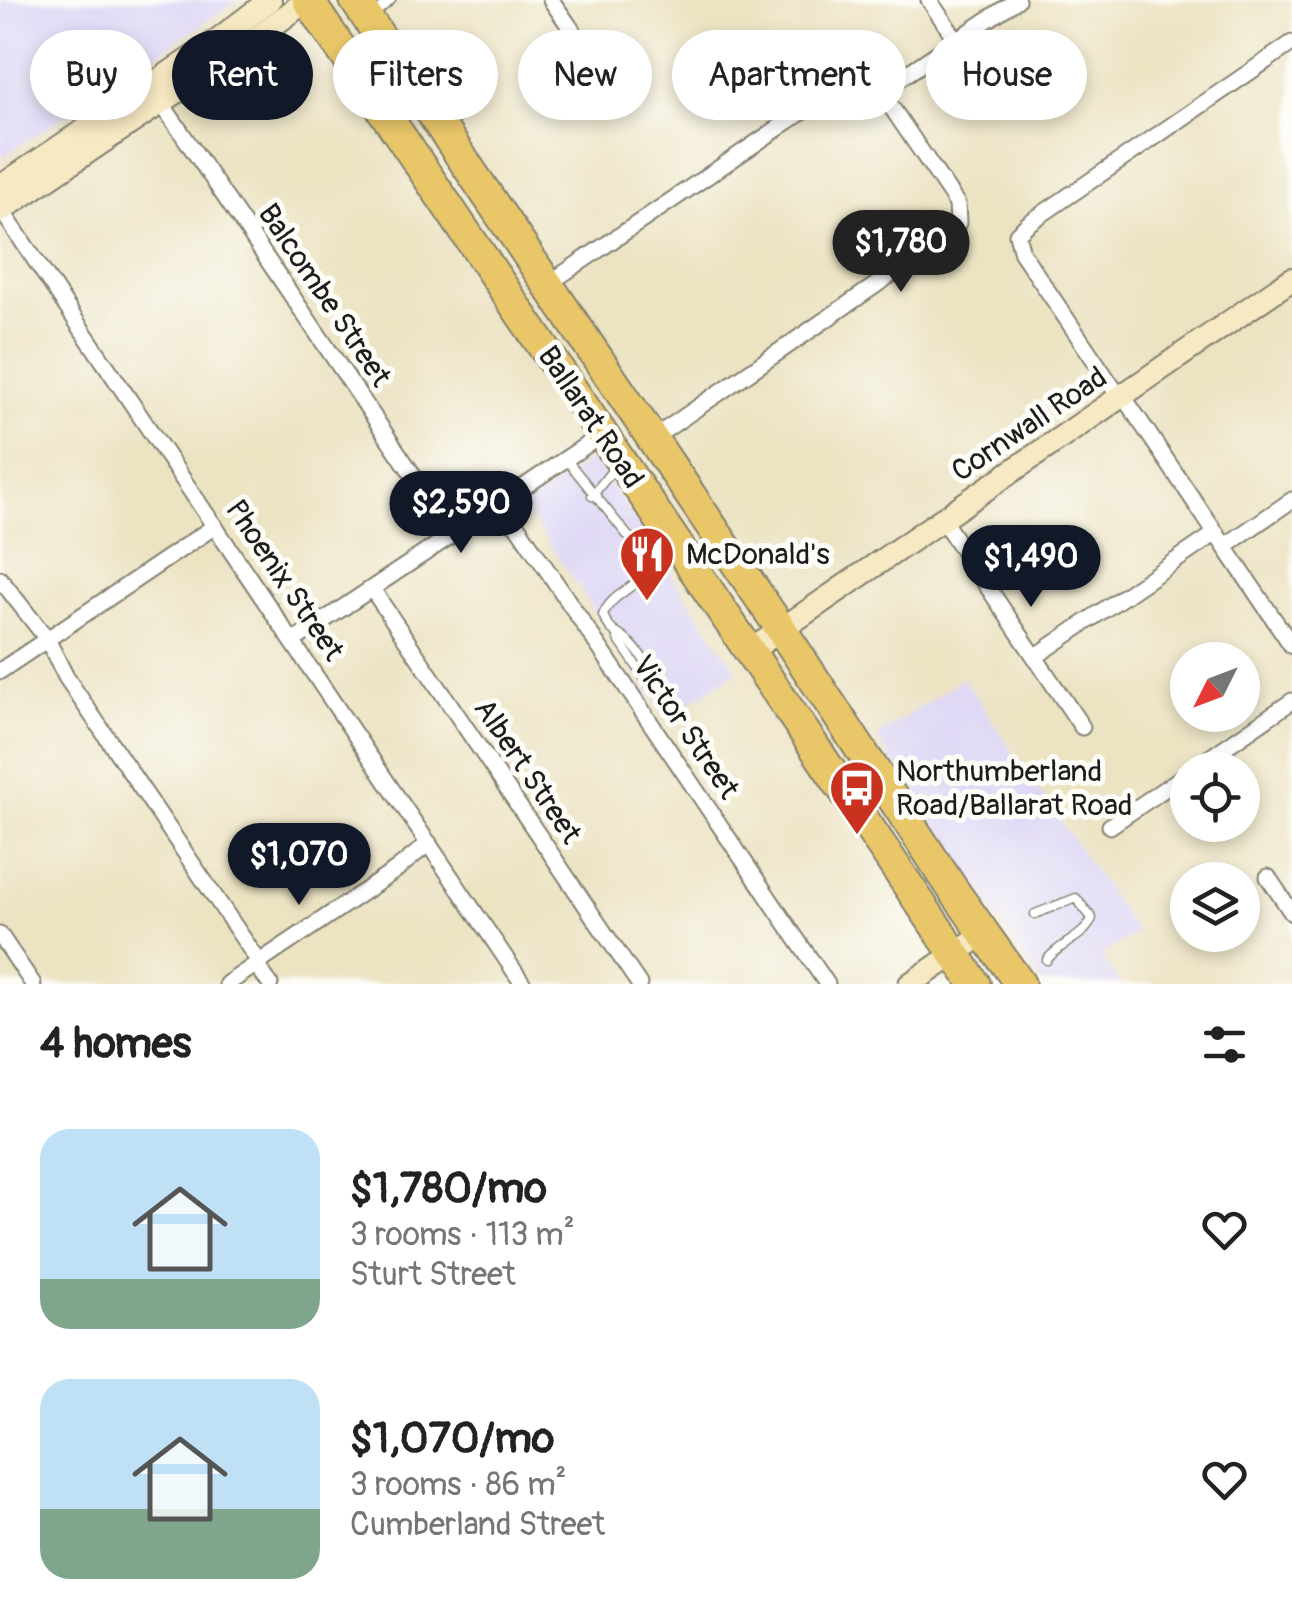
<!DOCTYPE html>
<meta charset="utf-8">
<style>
:root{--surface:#fff;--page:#f2f2f2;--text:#222;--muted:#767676;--accent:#111827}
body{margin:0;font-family:Pangolin,sans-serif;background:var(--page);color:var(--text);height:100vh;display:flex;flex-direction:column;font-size:38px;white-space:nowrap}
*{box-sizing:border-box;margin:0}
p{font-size:32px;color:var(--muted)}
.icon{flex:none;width:55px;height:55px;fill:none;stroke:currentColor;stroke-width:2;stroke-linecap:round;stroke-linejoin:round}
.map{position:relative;height:984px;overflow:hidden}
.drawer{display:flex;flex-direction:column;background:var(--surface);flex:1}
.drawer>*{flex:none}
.top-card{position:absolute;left:30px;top:30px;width:1232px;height:90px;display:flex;gap:20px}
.needle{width:65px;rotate:228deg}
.buttons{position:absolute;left:1170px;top:642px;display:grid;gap:20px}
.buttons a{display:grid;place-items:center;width:90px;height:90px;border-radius:50%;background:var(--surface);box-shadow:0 5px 15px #0003;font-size:50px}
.price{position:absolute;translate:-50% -85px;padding:0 22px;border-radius:35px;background:var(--accent);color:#fff;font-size:32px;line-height:65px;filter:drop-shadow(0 2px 5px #0008)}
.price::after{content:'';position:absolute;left:50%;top:60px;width:30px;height:22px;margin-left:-15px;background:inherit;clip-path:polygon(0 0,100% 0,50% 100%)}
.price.active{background:#222;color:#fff}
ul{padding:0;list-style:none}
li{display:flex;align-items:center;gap:30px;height:250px;padding:0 40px}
li span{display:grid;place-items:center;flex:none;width:280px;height:200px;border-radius:30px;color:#555}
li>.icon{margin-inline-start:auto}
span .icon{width:120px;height:120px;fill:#fffc;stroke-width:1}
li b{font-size:42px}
h2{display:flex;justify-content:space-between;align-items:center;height:120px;padding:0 40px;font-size:42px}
.pill{padding:0 35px;border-radius:45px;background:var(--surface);box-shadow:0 5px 15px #0003;font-size:35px;line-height:90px}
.pill.active{background:var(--accent);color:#fff}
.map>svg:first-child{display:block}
.built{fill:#ddd5f6}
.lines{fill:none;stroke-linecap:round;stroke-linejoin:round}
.lane-casing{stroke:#848070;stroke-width:11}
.street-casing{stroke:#848070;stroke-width:19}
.secondary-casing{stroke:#848070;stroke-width:26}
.highway-casing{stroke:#848070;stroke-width:34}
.lane{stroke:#fff;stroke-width:8}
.street{stroke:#fff;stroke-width:15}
.secondary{stroke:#f6e9c3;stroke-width:22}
.highway{stroke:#e9c769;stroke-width:30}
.labels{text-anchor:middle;stroke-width:10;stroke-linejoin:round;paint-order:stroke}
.street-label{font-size:30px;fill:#1c1c1c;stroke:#fdfcf7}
.poi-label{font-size:30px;fill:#1c1c1c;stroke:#fdfcf7;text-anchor:start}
</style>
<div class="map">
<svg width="1292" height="984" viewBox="0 0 1292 984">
<rect width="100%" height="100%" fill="#fdfcf7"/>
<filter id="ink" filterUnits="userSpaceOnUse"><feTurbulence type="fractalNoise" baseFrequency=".01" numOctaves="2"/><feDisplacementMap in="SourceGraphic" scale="20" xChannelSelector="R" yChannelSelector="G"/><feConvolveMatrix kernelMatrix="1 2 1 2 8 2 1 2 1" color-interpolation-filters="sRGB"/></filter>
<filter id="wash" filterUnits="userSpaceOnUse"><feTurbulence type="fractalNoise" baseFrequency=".0048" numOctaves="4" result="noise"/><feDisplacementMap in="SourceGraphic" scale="40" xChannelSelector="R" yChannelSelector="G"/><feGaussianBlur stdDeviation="2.25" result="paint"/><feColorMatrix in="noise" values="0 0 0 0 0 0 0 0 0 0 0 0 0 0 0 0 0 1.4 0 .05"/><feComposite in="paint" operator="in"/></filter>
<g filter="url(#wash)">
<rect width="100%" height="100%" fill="#ece3c3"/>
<g class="built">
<polygon points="0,0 239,0 0,159"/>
<polygon points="593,458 737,671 667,718 523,506"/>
<polygon points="963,678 1136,933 1101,956 1120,984 1042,984 876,737"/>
</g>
</g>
<g filter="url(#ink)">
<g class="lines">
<g class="lane-casing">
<g id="lane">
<polyline points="372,16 391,0"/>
<polyline points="566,459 628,536 635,540 666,541"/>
<polyline points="592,496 614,468"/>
<polyline points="618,639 650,686 660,694"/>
<path d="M660,694C656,678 643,656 631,644C618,631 612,636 603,615C611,596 629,590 644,576C655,567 661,556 673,548"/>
<path d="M1035,914L1076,898L1092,918C1086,937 1059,943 1047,960"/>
</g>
</g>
<g class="street-casing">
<g id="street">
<polyline points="551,0 605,77"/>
<polyline points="929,0 957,41"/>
<polyline points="158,98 453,534"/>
<polyline points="0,208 523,984"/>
<polyline points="548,284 824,97 896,81 1017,0"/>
<polyline points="1123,396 1292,646"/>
<polyline points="1120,398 1022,253 1017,234 1029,223 1292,43"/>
<polyline points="652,439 947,236 958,223 957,204 877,86"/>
<polyline points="493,508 518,527 827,984"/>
<polyline points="942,519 1082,727"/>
<polyline points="1225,546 1292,500"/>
<polyline points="0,579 47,639 66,677 259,962"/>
<polyline points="372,589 639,984"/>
<polyline points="293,641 603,434"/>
<polyline points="1035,657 1216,533"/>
<polyline points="0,671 215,526"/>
<polyline points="1192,770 1292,701"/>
<polyline points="1110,826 1188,773"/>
<polyline points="1268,877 1292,913"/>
<polyline points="0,935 33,984"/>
<polyline points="256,964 270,984"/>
<polyline points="227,984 396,870 429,843"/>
</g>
</g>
<g class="secondary-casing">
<g id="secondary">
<polyline points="0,187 211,45 270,0"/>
<polyline points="0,211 251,42 307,0"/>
<polyline points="750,651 1292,279"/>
<polyline points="910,984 985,933"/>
</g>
</g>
<g class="highway-casing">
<g id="highway">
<polyline points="308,0 975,984"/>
<polyline points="355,0 781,629 954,891 1020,984"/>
</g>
</g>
<use href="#lane" class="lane"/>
<use href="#street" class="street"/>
<use href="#secondary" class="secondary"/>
<use href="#highway" class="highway"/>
</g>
</g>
<defs>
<g id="restaurant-pin" transform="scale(2.875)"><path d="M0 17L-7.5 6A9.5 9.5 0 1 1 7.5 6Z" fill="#c8321e" stroke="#fdfcf7"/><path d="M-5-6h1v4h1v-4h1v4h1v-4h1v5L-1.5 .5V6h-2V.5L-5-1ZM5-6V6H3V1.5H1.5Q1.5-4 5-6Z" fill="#fff"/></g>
<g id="bus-pin" transform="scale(2.875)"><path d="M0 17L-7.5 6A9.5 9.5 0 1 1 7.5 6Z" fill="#c8321e" stroke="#fdfcf7"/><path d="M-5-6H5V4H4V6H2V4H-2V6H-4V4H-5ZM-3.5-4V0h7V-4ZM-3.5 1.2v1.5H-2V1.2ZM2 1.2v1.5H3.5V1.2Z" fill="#fff"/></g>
</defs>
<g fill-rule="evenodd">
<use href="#restaurant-pin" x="647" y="554"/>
<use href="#bus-pin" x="857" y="788"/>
</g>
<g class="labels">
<g class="street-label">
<text transform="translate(325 295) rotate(56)" y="10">Balcombe Street</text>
<text transform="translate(591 417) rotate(56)" y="10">Ballarat Road</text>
<text transform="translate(1029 424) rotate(-34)" y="10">Cornwall Road</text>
<text transform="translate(285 580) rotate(56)" y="10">Phoenix Street</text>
<text transform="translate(686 727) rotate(56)" y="10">Victor Street</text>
<text transform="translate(528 771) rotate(56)" y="10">Albert Street</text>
</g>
<g class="poi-label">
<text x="686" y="564">McDonald's</text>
<text x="896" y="781">Northumberland<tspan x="896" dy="34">Road/Ballarat Road</tspan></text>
</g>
</g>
</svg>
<div class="buttons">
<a><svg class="needle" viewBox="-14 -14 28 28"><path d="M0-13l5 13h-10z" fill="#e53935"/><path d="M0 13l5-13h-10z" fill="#767676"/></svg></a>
<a><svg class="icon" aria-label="locate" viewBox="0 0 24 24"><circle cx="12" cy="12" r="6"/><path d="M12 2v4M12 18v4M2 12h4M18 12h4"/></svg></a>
<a><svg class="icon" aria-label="layers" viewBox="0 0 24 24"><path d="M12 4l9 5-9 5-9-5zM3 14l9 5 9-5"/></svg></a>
</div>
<b class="price active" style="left:901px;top:295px">$1,780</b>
<b class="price" style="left:461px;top:556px">$2,590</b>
<b class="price" style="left:1031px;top:610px">$1,490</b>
<b class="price" style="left:299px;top:908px">$1,070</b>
<div class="top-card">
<a class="pill">Buy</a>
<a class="pill active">Rent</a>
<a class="pill">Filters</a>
<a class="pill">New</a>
<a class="pill">Apartment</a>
<a class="pill">House</a>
</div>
</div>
<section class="drawer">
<h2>4 homes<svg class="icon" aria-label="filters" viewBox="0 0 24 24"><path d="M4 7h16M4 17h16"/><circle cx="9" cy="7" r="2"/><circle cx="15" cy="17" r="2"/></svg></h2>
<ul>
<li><span style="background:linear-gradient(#bfe0f5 75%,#7fa58c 0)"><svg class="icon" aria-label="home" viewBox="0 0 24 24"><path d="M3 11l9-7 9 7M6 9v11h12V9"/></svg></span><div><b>$1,780/mo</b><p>3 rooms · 113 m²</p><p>Sturt Street</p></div><svg class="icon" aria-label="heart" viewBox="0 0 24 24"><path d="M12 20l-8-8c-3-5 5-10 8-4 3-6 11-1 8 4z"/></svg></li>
<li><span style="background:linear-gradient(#bfe0f5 65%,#7fa58c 0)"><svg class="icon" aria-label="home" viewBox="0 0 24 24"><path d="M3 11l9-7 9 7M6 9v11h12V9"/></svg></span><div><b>$1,070/mo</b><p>3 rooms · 86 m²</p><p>Cumberland Street</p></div><svg class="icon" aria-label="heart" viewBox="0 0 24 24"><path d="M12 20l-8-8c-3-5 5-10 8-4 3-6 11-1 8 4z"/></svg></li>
</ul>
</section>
